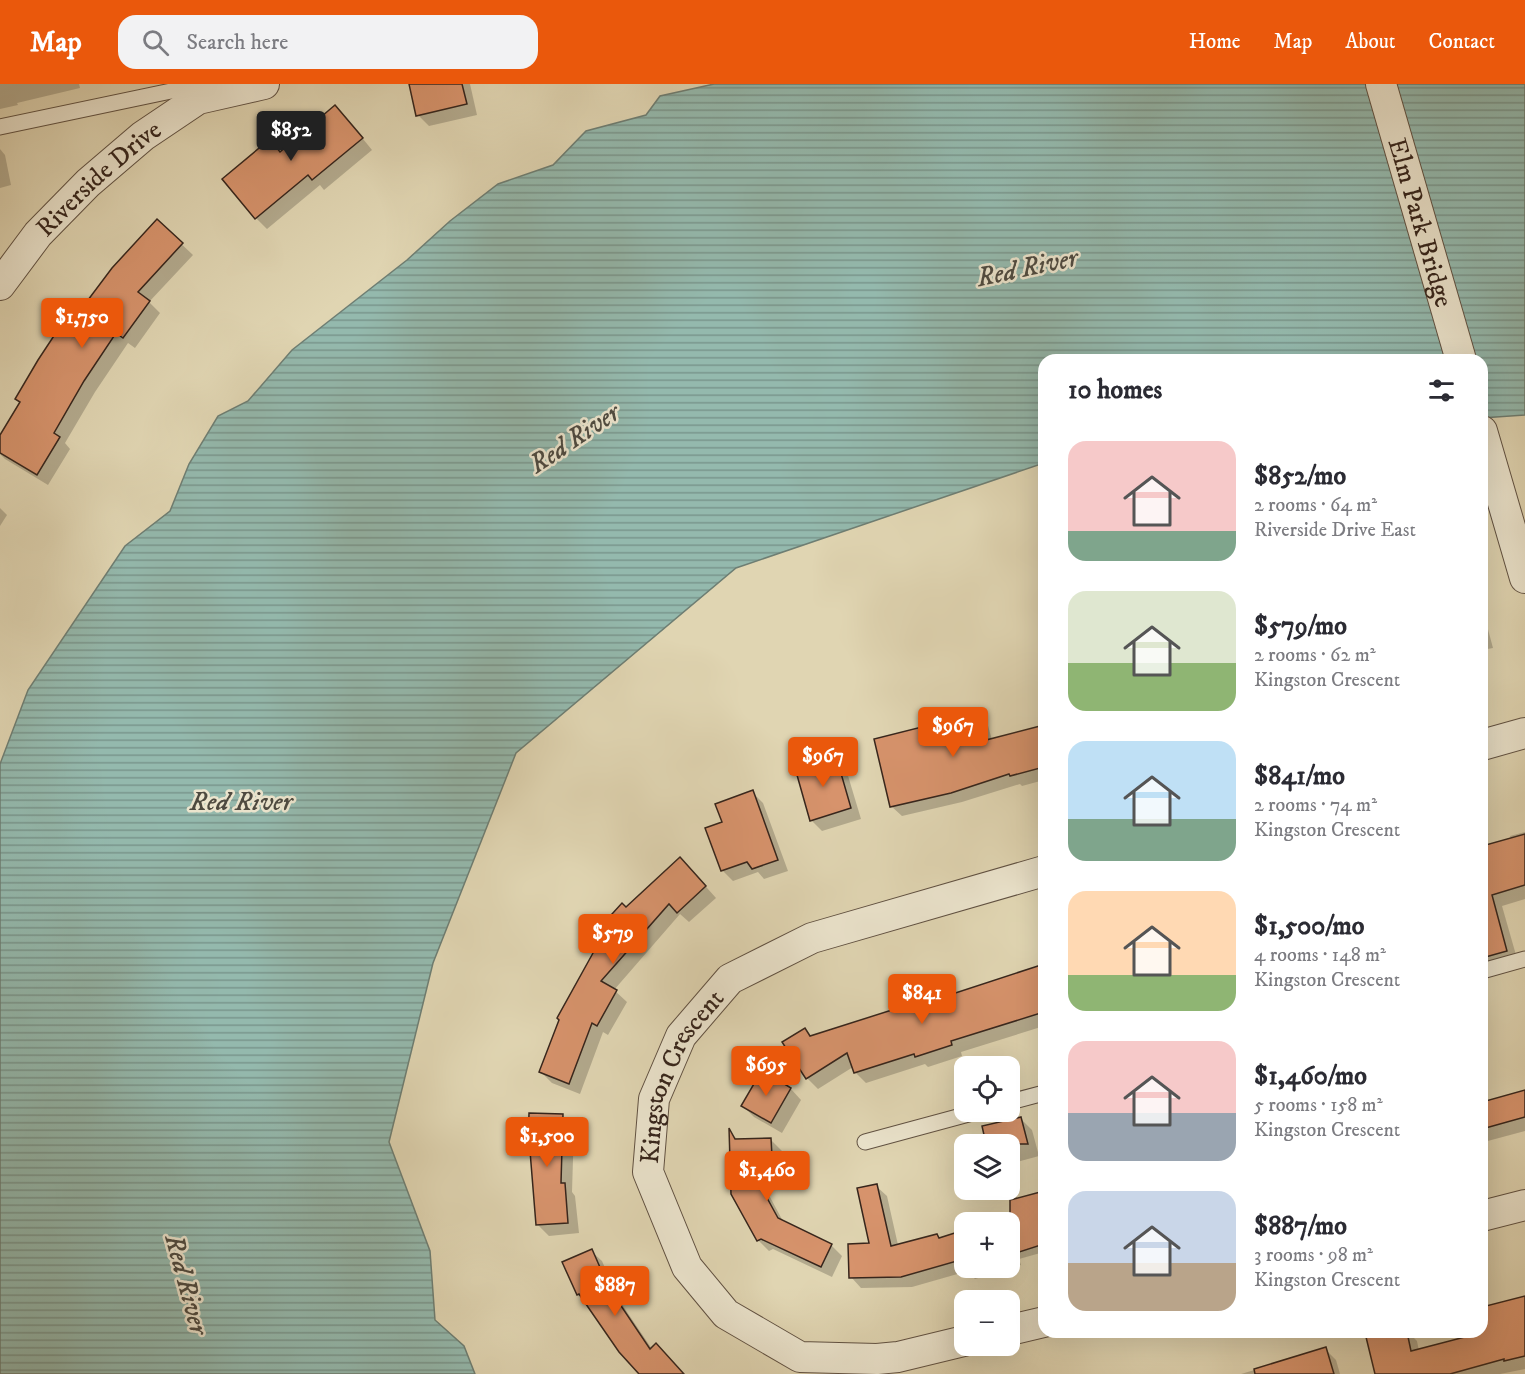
<!DOCTYPE html>
<meta charset="utf-8">
<style>
:root{--surface:#fff;--page:#f2f2f3;--text:#2b2b33;--muted:#7c7c81;--accent:#ea580c}
body{margin:0;font-family:"IM FELL DW Pica",serif;background:var(--page);color:var(--text);height:100vh;display:flex;flex-direction:column;font-size:22px;white-space:nowrap}
*{box-sizing:border-box;margin:0}
p{font-size:20px;color:var(--muted)}
.icon{flex:none;width:33px;height:33px;fill:none;stroke:currentColor;stroke-width:2;stroke-linecap:round;stroke-linejoin:round}
.map{position:relative;flex:1;overflow:hidden}
.details{position:absolute;left:1038px;top:270px;width:450px;height:984px;display:flex;flex-direction:column;background:var(--surface);border-radius:18px;box-shadow:0 6px 24px #0002}
.details>*{flex:none}
.tools{position:absolute;left:954px;top:972px;display:grid;gap:12px}
.tools a{display:grid;place-items:center;width:66px;height:66px;border-radius:12px;background:var(--surface);box-shadow:0 6px 24px #0002;font-size:30px}
.price{position:absolute;translate:-50% -51px;padding:0 14px;border-radius:6px;background:var(--accent);color:#fff;font-size:20px;line-height:39px;filter:drop-shadow(0 2px 3px #0008)}
.price::after{content:'';position:absolute;left:50%;top:36px;width:18px;height:14px;margin-left:-9px;background:inherit;clip-path:polygon(0 0,100% 0,50% 100%)}
.price.selected{background:#222;color:#fff}
ul{padding:0;list-style:none}
li{display:flex;align-items:center;gap:18px;height:150px;padding:0 30px}
li span{display:grid;place-items:center;flex:none;width:168px;height:120px;border-radius:18px;color:#555}
li>.icon{margin-inline-start:auto}
span .icon{width:72px;height:72px;fill:#fffc;stroke-width:1}
li b{font-size:26px}
h2{display:flex;justify-content:space-between;align-items:center;height:72px;padding:0 30px;font-size:26px}
header{display:flex;align-items:center;gap:36px;box-sizing:border-box;height:84px;padding:0 30px;background:var(--accent);color:#fff}
header strong{font-size:28px}
nav{display:flex;gap:33px;margin-inline-start:auto;font-size:21px}
.search{width:420px;height:54px;background:var(--page);display:flex;align-items:center;gap:15px;box-sizing:border-box;padding:0 21px;border-radius:18px;color:var(--muted);font-size:22px}
.map>svg:first-child{display:block}
.water{fill:url(#water-rules);stroke:#6e7e73;stroke-width:1.5}
.shadow{fill:#0003}
.building{fill:#d7936c;stroke:#36251c;stroke-width:1.5}
.lines{fill:none;stroke-linecap:round;stroke-linejoin:round}
.lane-casing{stroke:#605142;stroke-width:17}
.street-casing{stroke:#605142;stroke-width:32}
.lane{stroke:#ebe4cd;stroke-width:15}
.street{stroke:#ebe4cd;stroke-width:30}
.labels{text-anchor:middle;stroke-width:5;stroke-linejoin:round;paint-order:stroke}
.street-label{font-size:26px;fill:#36251c;stroke:#ebe4cd}
.water-label{font-size:27px;font-style:italic;fill:#4e4a40;stroke:#ebe4cd}
</style>
<header>
<strong>Map</strong>
<div class="search"><svg class="icon" aria-label="search" viewBox="0 0 24 24"><circle cx="10" cy="10" r="6"/><path d="M15 15l6 6"/></svg>Search here</div>
<nav><a>Home</a><a>Map</a><a>About</a><a>Contact</a></nav>
</header>
<div class="map">
<svg width="1525" height="1290" viewBox="0 0 1525 1290">
<defs>
<pattern id="water-rules" width="6" height="5" patternUnits="userSpaceOnUse" patternTransform="scale(1.5)"><rect width="6" height="5" fill="#94b9ad"/><path d="M0 2.5h6" fill="none" stroke="#7a968c"/></pattern>
</defs>
<rect width="100%" height="100%" fill="#e0d5b2"/>
<filter id="stains"><feTurbulence type="fractalNoise" baseFrequency=".00333" numOctaves="4"/><feColorMatrix values="0 0 0 0 .2 0 0 0 0 .09 0 0 0 0 .02 0 0 0 .5 -.17"/></filter>
<radialGradient id="worn" r=".72"><stop offset=".6" stop-color="#630" stop-opacity="0"/><stop offset="1" stop-color="#630" stop-opacity=".3"/></radialGradient>
<polygon class="water" points="714,0 1525,0 1525,331 1482,334 1482,276 1044,276 1044,379 736,484 516,669 433,879 389,1058 430,1167 435,1236 464,1262 475,1290 0,1290 0,680 28,606 125,462 170,427 189,380 218,332 248,317 292,266 407,176 450,137 498,100 553,81 586,47 646,31 660,12"/>
<g class="shadow">
<polygon points="0,0 79,0 80,4 17,19 18,21 0,25"/>
<polygon points="410,0 470,0 477,31 429,42 418,31"/>
<polygon points="346,34 372,66 324,106 320,101 267,145 256,134 270,57 281,69"/>
<polygon points="0,65 5,71 11,101 0,104"/>
<polygon points="157,137 193,171 149,218 160,229 135,264 128,259 95,308 65,359 70,365 48,401 5,375 0,370 0,354 21,319 17,315 73,238"/>
<polygon points="0,424 7,431 0,442"/>
<polygon points="1482,523 1493,564 1482,566"/>
<polygon points="976,628 987,638 992,656 1044,642 1044,696 1022,702 1020,700 962,718 902,732 891,722 936,641"/>
<polygon points="835,674 846,685 861,735 822,747 811,736"/>
<polygon points="752,708 763,719 788,787 764,795 758,788 733,797 722,786"/>
<polygon points="1525,748 1525,815 1502,822 1518,878 1491,885 1482,876 1482,764 1511,755 1510,752"/>
<polygon points="691,786 716,814 689,838 680,830 614,906 627,918 608,951 603,948 580,1010 552,999 541,988 626,825"/>
<polygon points="1044,882 1044,942 961,968 962,972 928,983 925,980 866,999 855,988 853,983 818,1005 807,994 784,959 804,946 812,953 936,913 938,916"/>
<polygon points="763,988 791,1005 801,1016 782,1049 754,1033 743,1022"/>
<polygon points="1525,1008 1525,1047 1484,1058 1482,1056 1482,1019"/>
<polygon points="563,1032 574,1043 572,1108 575,1112 579,1149 549,1152 538,1141"/>
<polygon points="1021,1035 1032,1046 1039,1072 1010,1080 1010,1060 988,1060 983,1044"/>
<polygon points="730,1048 739,1057 771,1056 782,1067 783,1102 764,1102 784,1139 831,1161 842,1172 832,1193 773,1165 769,1167 758,1156"/>
<polygon points="876,1102 887,1112 898,1161 937,1151 941,1155 964,1148 964,1184 1010,1184 1010,1138 996,1138 1026,1129 1044,1108 1044,1168 1019,1175 1021,1181 975,1195 968,1187 912,1203 861,1204 851,1193 871,1161"/>
<polygon points="591,1167 602,1177 619,1216 652,1265 684,1290 641,1290 578,1210"/>
<polygon points="1525,1213 1525,1285 1500,1290 1376,1290 1395,1248 1408,1248 1417,1257 1419,1267 1453,1258 1464,1248 1482,1248 1482,1225"/>
<polygon points="1325,1265 1336,1276 1340,1290 1241,1290"/>
</g>
<g class="building">
<polygon points="409,0 462,0 467,20 416,32"/>
<polygon points="335,21 363,54 312,96 308,91 255,135 222,95 270,55 280,68"/>
<polygon points="157,135 183,159 138,208 150,217 123,254 116,249 84,297 54,349 60,353 37,391 0,369 0,351 20,318 15,315 38,276 67,232 73,236 112,184"/>
<polygon points="977,626 986,656 1044,641 1044,683 1010,692 1009,690 951,709 890,723 874,655 934,640 934,639"/>
<polygon points="836,672 851,724 810,737 795,684"/>
<polygon points="753,706 778,776 752,785 747,778 721,787 705,744 722,738 715,720"/>
<polygon points="1525,750 1525,801 1492,811 1507,867 1482,874 1482,762"/>
<polygon points="680,773 706,802 677,829 669,820 601,897 617,906 597,942 592,939 569,1000 539,988 559,936 557,934 598,860 591,853 622,819 626,823"/>
<polygon points="1044,880 1044,928 951,957 952,961 915,973 914,970 854,989 847,969 806,995 782,958 805,944 810,952 936,912 937,915"/>
<polygon points="762,986 791,1004 771,1039 741,1022"/>
<polygon points="1525,1006 1525,1033 1482,1045 1482,1018"/>
<polygon points="529,1029 563,1030 561,1099 565,1099 568,1139 536,1141 530,1067 528,1067"/>
<polygon points="1021,1033 1028,1060 986,1060 982,1042"/>
<polygon points="729,1044 735,1055 771,1054 773,1091 755,1092 778,1134 832,1160 821,1183 761,1155 757,1157 731,1110"/>
<polygon points="877,1100 891,1162 937,1150 939,1154 964,1146 964,1175 901,1193 849,1194 848,1160 869,1159 857,1104"/>
<polygon points="1044,1107 1044,1160 1010,1171 1010,1116"/>
<polygon points="592,1165 609,1204 650,1265 656,1259 684,1290 639,1290 619,1268 579,1210 577,1211 562,1178"/>
<polygon points="1525,1212 1525,1272 1504,1277 1504,1275 1450,1290 1375,1290 1366,1253 1388,1248 1407,1248 1411,1267 1465,1253 1464,1248 1482,1248 1482,1223"/>
<polygon points="1326,1263 1334,1290 1255,1290 1254,1285"/>
</g>
<g class="lines">
<g class="lane-casing">
<g id="lane">
<polyline points="0,43 176,6 194,0"/>
<polyline points="1482,887 1525,875"/>
<polyline points="1010,1018 1044,1009"/>
<polyline points="865,1058 976,1028"/>
</g>
</g>
<g class="street-casing">
<g id="street">
<path id="s1" d="M1381,0L1461,276"/>
<path id="s2" d="M0,201L38,150L88,99L143,52L198,15L264,0"/>
<polyline points="1482,347 1525,494"/>
<polyline points="1482,661 1525,649"/>
<polyline points="1482,1132 1525,1121"/>
<polyline points="1010,1246 1044,1238"/>
<path id="s3" d="M964,1257L898,1273L877,1275L800,1273L726,1230L687,1183L648,1088L654,1015L681,952L730,895L812,854L1044,787"/>
</g>
</g>
<use href="#lane" class="lane"/>
<use href="#street" class="street"/>
</g>
<g class="labels">
<g class="street-label">
<text dy="9" stroke="none"><textPath href="#s2" startOffset="146">Riverside Drive</textPath></text>
<text dy="9" stroke="none"><textPath href="#s1" startOffset="144">Elm Park Bridge</textPath></text>
<text dy="9" stroke="none"><textPath href="#s3" startOffset="519">Kingston Crescent</textPath></text>
</g>
<g class="water-label">
<text transform="translate(1027 183) rotate(-12)" y="9">Red River</text>
<text transform="translate(574 354) rotate(-34)" y="9">Red River</text>
<text x="241" y="726">Red River</text>
<text transform="translate(187 1200) rotate(75)" y="9">Red River</text>
</g>
</g>
<rect width="100%" height="100%" filter="url(#stains)"/>
<rect width="100%" height="100%" fill="url(#worn)"/>
</svg>
<div class="tools">
<a><svg class="icon" aria-label="locate" viewBox="0 0 24 24"><circle cx="12" cy="12" r="6"/><path d="M12 2v4M12 18v4M2 12h4M18 12h4"/></svg></a>
<a><svg class="icon" aria-label="layers" viewBox="0 0 24 24"><path d="M12 4l9 5-9 5-9-5zM3 14l9 5 9-5"/></svg></a>
<a>+</a>
<a>−</a>
</div>
<b class="price selected" style="left:291px;top:78px">$852</b>
<b class="price" style="left:82px;top:265px">$1,750</b>
<b class="price" style="left:953px;top:674px">$967</b>
<b class="price" style="left:823px;top:704px">$967</b>
<b class="price" style="left:613px;top:881px">$579</b>
<b class="price" style="left:922px;top:941px">$841</b>
<b class="price" style="left:766px;top:1013px">$695</b>
<b class="price" style="left:547px;top:1084px">$1,500</b>
<b class="price" style="left:767px;top:1118px">$1,460</b>
<b class="price" style="left:615px;top:1233px">$887</b>
<section class="details">
<h2>10 homes<svg class="icon" aria-label="filters" viewBox="0 0 24 24"><path d="M4 7h16M4 17h16"/><circle cx="9" cy="7" r="2"/><circle cx="15" cy="17" r="2"/></svg></h2>
<ul>
<li><span style="background:linear-gradient(#f6c9c9 75%,#7fa58c 0)"><svg class="icon" aria-label="home" viewBox="0 0 24 24"><path d="M3 11l9-7 9 7M6 9v11h12V9"/></svg></span><div><b>$852/mo</b><p>2 rooms · 64 m²</p><p>Riverside Drive East</p></div></li>
<li><span style="background:linear-gradient(#dfe7d0 60%,#8fb573 0)"><svg class="icon" aria-label="home" viewBox="0 0 24 24"><path d="M3 11l9-7 9 7M6 9v11h12V9"/></svg></span><div><b>$579/mo</b><p>2 rooms · 62 m²</p><p>Kingston Crescent</p></div></li>
<li><span style="background:linear-gradient(#bfe0f5 65%,#7fa58c 0)"><svg class="icon" aria-label="home" viewBox="0 0 24 24"><path d="M3 11l9-7 9 7M6 9v11h12V9"/></svg></span><div><b>$841/mo</b><p>2 rooms · 74 m²</p><p>Kingston Crescent</p></div></li>
<li><span style="background:linear-gradient(#ffd9b3 70%,#8fb573 0)"><svg class="icon" aria-label="home" viewBox="0 0 24 24"><path d="M3 11l9-7 9 7M6 9v11h12V9"/></svg></span><div><b>$1,500/mo</b><p>4 rooms · 148 m²</p><p>Kingston Crescent</p></div></li>
<li><span style="background:linear-gradient(#f6c9c9 60%,#9aa5b1 0)"><svg class="icon" aria-label="home" viewBox="0 0 24 24"><path d="M3 11l9-7 9 7M6 9v11h12V9"/></svg></span><div><b>$1,460/mo</b><p>5 rooms · 158 m²</p><p>Kingston Crescent</p></div></li>
<li><span style="background:linear-gradient(#c9d6e8 60%,#b9a48a 0)"><svg class="icon" aria-label="home" viewBox="0 0 24 24"><path d="M3 11l9-7 9 7M6 9v11h12V9"/></svg></span><div><b>$887/mo</b><p>3 rooms · 98 m²</p><p>Kingston Crescent</p></div></li>
</ul>
</section>
</div>
